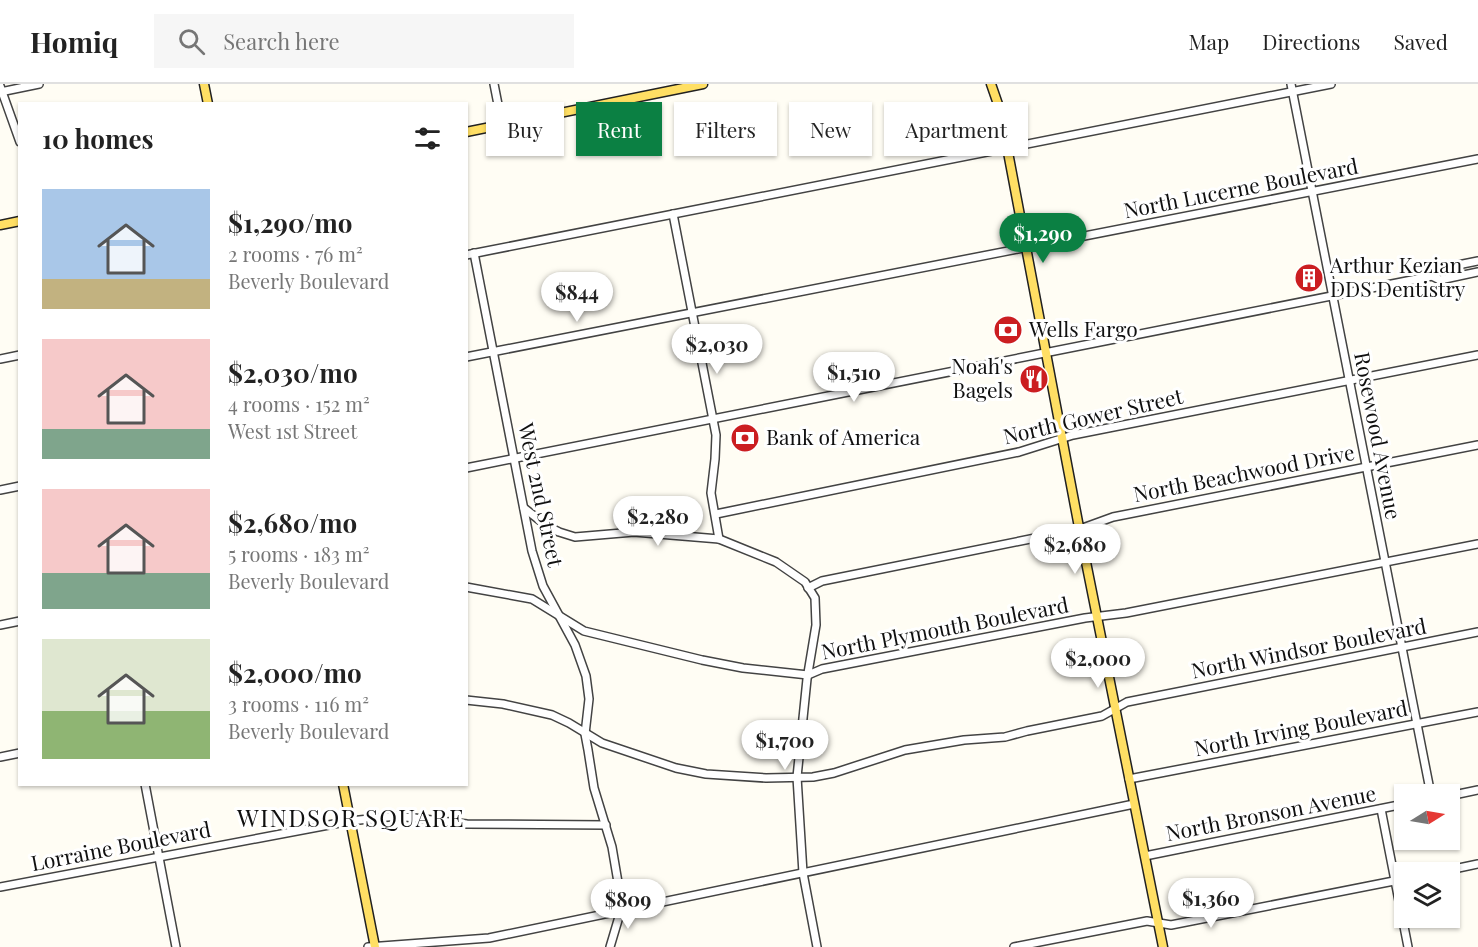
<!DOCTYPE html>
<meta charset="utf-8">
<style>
:root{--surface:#fff;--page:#f6f6f6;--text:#222;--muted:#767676;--line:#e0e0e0;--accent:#0b8043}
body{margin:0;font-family:"Playfair Display",serif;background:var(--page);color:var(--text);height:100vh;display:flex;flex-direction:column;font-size:22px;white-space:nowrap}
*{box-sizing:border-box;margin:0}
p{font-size:20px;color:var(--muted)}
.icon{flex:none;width:33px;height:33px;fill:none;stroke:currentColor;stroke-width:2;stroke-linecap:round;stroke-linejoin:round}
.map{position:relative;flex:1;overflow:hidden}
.side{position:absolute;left:18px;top:18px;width:450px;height:684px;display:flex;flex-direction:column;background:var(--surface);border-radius:0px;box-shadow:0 2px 4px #0004}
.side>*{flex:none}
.top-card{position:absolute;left:486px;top:18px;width:570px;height:54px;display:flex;gap:12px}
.needle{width:39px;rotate:79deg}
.tools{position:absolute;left:1394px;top:700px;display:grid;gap:12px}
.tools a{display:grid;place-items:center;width:66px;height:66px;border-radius:0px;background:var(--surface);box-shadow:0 2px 4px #0004;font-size:30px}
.price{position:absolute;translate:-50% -51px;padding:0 14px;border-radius:21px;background:#fff;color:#222;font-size:20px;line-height:39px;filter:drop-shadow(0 2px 3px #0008)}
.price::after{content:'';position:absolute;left:50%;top:36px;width:18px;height:14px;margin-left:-9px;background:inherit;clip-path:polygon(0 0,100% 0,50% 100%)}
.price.on{background:var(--accent);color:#fff}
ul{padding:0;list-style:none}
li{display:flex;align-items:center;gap:18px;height:150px;padding:0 24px}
li span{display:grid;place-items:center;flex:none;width:168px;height:120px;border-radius:0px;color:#555}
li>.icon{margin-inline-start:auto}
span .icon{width:72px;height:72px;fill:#fffc;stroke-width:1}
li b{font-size:26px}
h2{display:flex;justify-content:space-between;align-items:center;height:72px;padding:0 24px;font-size:26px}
.pill{padding:0 21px;border-radius:0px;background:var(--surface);box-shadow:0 2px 4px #0004;font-size:21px;line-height:54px}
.pill.on{background:var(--accent);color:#fff}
header{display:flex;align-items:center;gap:36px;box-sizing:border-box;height:84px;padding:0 30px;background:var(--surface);border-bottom:2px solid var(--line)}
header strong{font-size:28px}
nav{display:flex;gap:33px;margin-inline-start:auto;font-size:21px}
.search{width:420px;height:54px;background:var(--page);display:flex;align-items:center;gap:15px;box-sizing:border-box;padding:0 21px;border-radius:0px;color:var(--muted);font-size:22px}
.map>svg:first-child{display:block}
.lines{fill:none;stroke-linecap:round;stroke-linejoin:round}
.minor-casing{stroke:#434343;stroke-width:10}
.major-casing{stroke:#212121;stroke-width:11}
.minor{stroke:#fff;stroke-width:7}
.major{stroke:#ffdf64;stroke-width:8}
.labels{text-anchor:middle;stroke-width:6;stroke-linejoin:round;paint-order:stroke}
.street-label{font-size:21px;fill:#101010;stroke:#fff}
.poi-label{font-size:21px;fill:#101010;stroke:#fff;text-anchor:start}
.quarter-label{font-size:24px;letter-spacing:1.5px;fill:#101010;stroke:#fff}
</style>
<header>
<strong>Homiq</strong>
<div class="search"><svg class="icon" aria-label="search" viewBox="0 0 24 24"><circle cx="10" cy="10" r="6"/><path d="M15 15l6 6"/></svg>Search here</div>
<nav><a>Map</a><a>Directions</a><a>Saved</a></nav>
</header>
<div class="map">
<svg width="1478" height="863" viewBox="0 0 1478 863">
<rect width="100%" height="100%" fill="#fffdf4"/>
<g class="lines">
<g class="minor-casing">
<g id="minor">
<polyline points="494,0 502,41"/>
<polyline points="1291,0 1431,711"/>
<polyline points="0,2 20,58"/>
<polyline points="0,8 39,0"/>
<polyline points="673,130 716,351 715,375 711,409 719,455"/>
<polyline points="474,169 532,467 543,502 575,561 586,592 589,615 585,650 588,666 594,704 612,763 620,810 621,826 610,863"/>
<polyline points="466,171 1331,0"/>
<polyline points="1432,192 1438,185 1478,177"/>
<polyline points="466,273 1478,75"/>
<polyline points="0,275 20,271"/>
<polyline points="466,384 1432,192 1440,196 1478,188"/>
<polyline points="0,406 20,402"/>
<polyline points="524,424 547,442 559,448 575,453 634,448 719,455 776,478 805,498 815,514 816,541 807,595 797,693 803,789 817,863"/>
<polyline points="716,430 1019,368 1073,351 1478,271"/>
<polyline points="466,503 532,515 584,547 702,576 743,584 808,591 822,585 1085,534 1126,529 1478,460"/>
<polyline points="808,504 822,497 1080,445 1113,433 1478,361"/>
<polyline points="0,541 20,537"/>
<polyline points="466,616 503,620 552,631 569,639 602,659 676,684 706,690 766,694 813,693 834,689 905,666 964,656 1005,653 1027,647 1102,632 1127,618 1478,548"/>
<polyline points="0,673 20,669"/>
<polyline points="1129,695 1478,628"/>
<polyline points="145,700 176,863"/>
<polyline points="1449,712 1478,706"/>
<polyline points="1381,725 1408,863"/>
<polyline points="1145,772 1404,720"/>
<polyline points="1435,789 1478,780"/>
<polyline points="0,803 350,737 397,732 467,740 606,741"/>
<polyline points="368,863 489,854 1134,720"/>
<polyline points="1014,863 1147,837 1171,841 1404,795"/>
</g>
</g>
<g class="major-casing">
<g id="major">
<polyline points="204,0 208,20"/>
<polyline points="991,0 1000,26 1078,438 1163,863"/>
<polyline points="466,48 703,0"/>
<polyline points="0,141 20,137"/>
<polyline points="343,700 375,863"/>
</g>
</g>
<use href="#minor" class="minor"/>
<use href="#major" class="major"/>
</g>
<defs>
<g id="building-disc" transform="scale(1.5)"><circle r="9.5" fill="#cb1e21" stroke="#fff"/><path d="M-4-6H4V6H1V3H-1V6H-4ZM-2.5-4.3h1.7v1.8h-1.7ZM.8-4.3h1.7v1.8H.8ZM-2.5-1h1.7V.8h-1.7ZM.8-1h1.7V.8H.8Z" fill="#fff"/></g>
<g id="bank-disc" transform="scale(1.5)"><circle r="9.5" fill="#cb1e21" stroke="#fff"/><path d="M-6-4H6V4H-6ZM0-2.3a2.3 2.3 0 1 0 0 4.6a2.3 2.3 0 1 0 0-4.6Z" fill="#fff"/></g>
<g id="restaurant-disc" transform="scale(1.5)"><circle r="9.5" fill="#cb1e21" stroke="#fff"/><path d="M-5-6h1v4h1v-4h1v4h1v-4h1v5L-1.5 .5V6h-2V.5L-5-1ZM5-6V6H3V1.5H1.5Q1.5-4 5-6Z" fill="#fff"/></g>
</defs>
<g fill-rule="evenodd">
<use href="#building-disc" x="1309" y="194"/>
<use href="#bank-disc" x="1008" y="246"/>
<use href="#restaurant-disc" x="1034" y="295"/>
<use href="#bank-disc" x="745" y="354"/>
</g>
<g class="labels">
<g class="street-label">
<text transform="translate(1241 105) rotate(-11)" y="7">North Lucerne Boulevard</text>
<text transform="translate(1093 333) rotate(-13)" y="7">North Gower Street</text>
<text transform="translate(1377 352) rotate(79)" y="7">Rosewood Avenue</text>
<text transform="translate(1244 390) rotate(-11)" y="7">North Beachwood Drive</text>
<text transform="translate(540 411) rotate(78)" y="7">West 2nd Street</text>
<text transform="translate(945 545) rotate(-11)" y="7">North Plymouth Boulevard</text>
<text transform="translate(1309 565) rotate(-11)" y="7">North Windsor Boulevard</text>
<text transform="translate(1301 645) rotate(-11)" y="7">North Irving Boulevard</text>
<text transform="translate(1271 730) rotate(-11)" y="7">North Bronson Avenue</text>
<text transform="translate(121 763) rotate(-11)" y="7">Lorraine Boulevard</text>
</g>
<g class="poi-label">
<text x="1330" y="189">Arthur Kezian<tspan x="1330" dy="24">DDS Dentistry</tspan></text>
<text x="1029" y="253">Wells Fargo</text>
<text x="1013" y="290" text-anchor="end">Noah's<tspan x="1013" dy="24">Bagels</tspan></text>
<text x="766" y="361">Bank of America</text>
</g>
<g class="quarter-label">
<text x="351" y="743">WINDSOR SQUARE</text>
</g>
</g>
</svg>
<div class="tools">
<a><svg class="needle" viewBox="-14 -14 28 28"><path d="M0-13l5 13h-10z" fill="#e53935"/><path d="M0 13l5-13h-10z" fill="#767676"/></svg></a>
<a><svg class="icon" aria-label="layers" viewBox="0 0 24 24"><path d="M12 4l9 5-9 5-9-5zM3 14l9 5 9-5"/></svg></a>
</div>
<b class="price on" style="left:1043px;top:180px">$1,290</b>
<b class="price" style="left:577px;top:239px">$844</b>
<b class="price" style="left:717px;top:291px">$2,030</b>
<b class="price" style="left:854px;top:319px">$1,510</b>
<b class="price" style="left:658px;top:463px">$2,280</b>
<b class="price" style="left:1075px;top:491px">$2,680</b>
<b class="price" style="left:1098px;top:605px">$2,000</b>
<b class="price" style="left:785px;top:687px">$1,700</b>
<b class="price" style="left:1211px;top:845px">$1,360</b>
<b class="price" style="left:628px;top:846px">$809</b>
<div class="top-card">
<a class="pill">Buy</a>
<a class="pill on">Rent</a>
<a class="pill">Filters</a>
<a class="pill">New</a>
<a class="pill">Apartment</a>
</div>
<section class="side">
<h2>10 homes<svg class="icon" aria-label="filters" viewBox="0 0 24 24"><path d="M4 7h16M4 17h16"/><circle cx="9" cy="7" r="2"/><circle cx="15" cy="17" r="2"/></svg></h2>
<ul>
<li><span style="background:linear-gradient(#a9c7e8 75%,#c2b280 0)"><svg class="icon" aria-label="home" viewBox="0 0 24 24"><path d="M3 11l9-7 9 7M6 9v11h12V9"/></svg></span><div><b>$1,290/mo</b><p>2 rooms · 76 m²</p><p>Beverly Boulevard</p></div></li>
<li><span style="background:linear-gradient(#f6c9c9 75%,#7fa58c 0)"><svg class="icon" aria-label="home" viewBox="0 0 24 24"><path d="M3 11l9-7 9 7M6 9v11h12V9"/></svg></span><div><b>$2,030/mo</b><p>4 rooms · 152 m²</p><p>West 1st Street</p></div></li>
<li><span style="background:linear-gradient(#f6c9c9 70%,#7fa58c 0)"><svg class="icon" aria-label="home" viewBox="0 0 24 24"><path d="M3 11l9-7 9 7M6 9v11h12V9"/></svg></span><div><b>$2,680/mo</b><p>5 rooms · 183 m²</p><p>Beverly Boulevard</p></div></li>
<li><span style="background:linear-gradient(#dfe7d0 60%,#8fb573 0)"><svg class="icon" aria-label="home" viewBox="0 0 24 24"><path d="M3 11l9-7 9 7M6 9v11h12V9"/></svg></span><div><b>$2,000/mo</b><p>3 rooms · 116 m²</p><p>Beverly Boulevard</p></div></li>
</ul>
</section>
</div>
